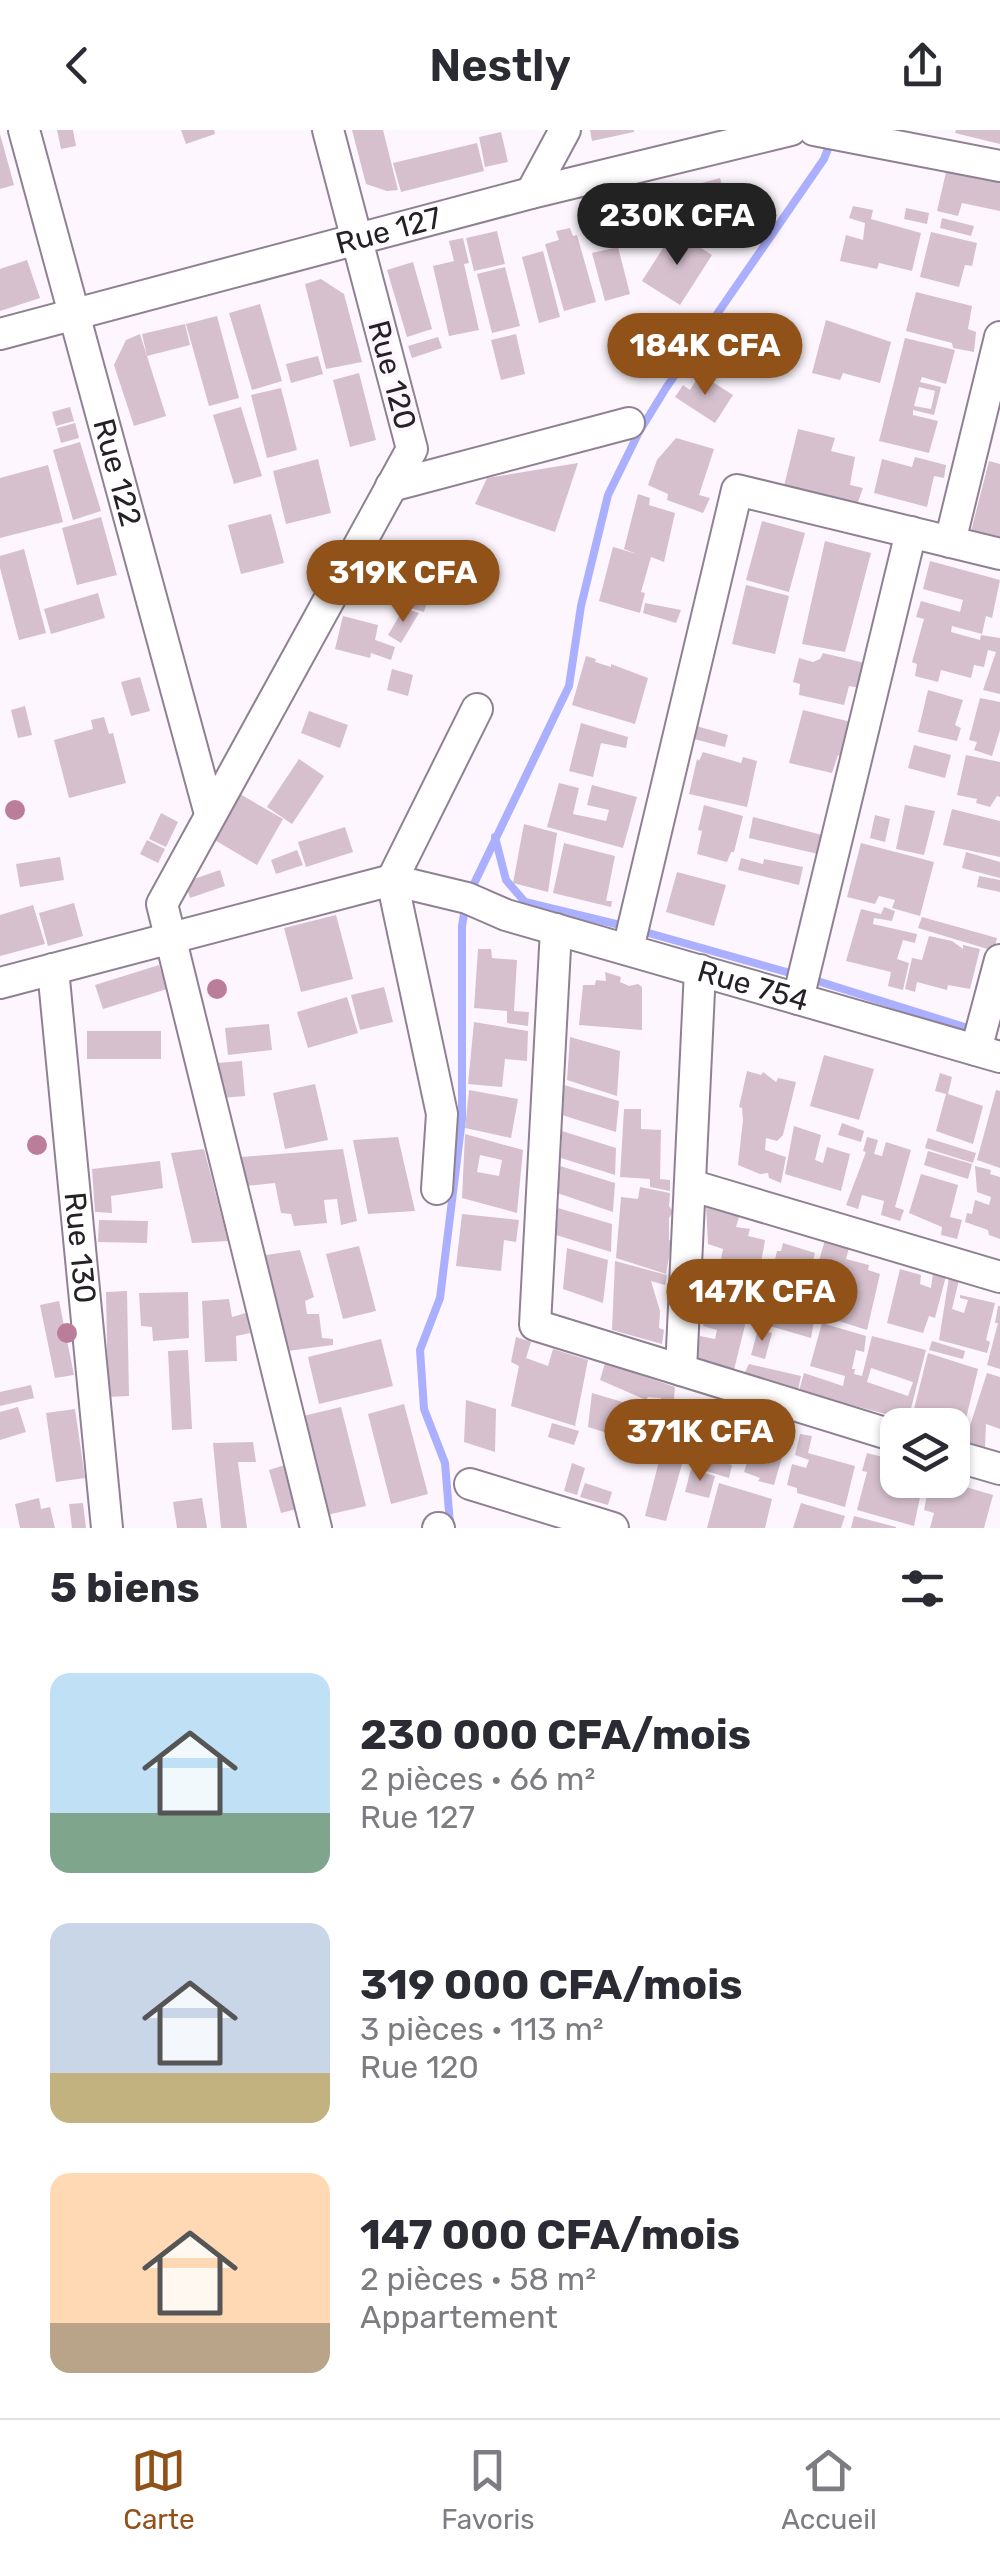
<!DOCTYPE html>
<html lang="fr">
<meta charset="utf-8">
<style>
:root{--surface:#fff;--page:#f2f2f3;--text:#2b2b33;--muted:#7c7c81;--line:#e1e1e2;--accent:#915219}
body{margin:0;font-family:Rubik,sans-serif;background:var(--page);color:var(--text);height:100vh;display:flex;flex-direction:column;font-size:38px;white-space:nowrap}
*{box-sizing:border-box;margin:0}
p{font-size:32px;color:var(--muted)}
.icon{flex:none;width:55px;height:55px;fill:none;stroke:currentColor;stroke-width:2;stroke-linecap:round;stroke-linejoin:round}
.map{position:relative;height:1398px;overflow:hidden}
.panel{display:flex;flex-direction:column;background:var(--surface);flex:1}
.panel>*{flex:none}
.buttons{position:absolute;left:880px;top:1278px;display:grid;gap:20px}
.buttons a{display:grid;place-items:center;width:90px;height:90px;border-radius:20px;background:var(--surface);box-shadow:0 2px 8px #0004;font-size:50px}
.price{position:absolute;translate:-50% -85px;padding:0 22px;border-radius:35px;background:var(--accent);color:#fff;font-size:32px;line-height:65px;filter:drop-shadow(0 2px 5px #0008)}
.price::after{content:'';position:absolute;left:50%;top:60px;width:30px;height:22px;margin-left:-15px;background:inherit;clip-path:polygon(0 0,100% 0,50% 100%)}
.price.selected{background:#222;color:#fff}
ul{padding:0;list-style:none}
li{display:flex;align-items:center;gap:30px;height:250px;padding:0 50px}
li span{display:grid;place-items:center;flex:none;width:280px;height:200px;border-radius:20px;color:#555}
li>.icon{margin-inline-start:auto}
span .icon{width:120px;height:120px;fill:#fffc;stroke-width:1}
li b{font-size:42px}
h2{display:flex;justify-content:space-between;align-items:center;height:120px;padding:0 50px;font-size:42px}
header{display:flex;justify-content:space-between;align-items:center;height:130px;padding:0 50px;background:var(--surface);font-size:45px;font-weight:600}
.tabs{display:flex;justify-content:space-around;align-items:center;height:140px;border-top:2px solid var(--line);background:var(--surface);font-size:28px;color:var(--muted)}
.tabs a{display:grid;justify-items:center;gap:5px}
.tabs .selected{color:var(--accent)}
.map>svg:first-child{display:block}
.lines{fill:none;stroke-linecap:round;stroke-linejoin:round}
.stream{stroke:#abafff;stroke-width:8}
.building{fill:#d6c0ce;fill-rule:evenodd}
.minor-casing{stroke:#8f8192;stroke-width:34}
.minor{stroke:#fff;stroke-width:30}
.tree{fill:#ba7e9a}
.labels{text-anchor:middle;stroke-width:8;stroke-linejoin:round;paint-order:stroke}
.street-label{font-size:30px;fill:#262027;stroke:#fdf6fe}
</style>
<header><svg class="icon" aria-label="back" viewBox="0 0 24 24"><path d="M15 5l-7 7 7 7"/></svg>Nestly<svg class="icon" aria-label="share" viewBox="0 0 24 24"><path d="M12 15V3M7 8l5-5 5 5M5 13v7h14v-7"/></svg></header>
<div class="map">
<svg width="1000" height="1398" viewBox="0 0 1000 1398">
<rect width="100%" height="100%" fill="#fdf6fe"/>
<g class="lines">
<g class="stream">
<polyline points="495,707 506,750 525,772 624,796"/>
<polyline points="471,760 569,556 581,476 608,365 639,302 666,258 824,29 831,11"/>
<polyline points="638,800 797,845"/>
<polyline points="811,849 974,900"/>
<polyline points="450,1394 445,1333 424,1279 420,1220 440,1168 462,989 462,796 465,778"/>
</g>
</g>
<g class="building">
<polygon points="57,0 73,0 76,16 61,19"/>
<polygon points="181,0 214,0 215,4 186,14"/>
<polygon points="352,0 383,0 398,60 387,61 366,54"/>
<polygon points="590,0 634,0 634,2 592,11"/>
<polygon points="956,0 1000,0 1000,14 955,3"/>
<polygon points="501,2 508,32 485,37 479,7"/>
<polygon points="0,4 14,55 0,59"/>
<polygon points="477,13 484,41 401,62 393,33"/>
<polygon points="947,38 1000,52 1000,81 962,73 958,86 937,81"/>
<polygon points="720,48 728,79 632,102 625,74"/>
<polygon points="602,60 609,82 588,88 581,67"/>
<polygon points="853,76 873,80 871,89 921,103 912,141 879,133 877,139 840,131 846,105 863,110 865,93 849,88"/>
<polygon points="906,78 929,83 927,94 904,89"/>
<polygon points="942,88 974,96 971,106 940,98"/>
<polygon points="570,98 573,106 577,105 596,172 564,181 545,114 559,110 556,101"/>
<polygon points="497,101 505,134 474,141 466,108"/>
<polygon points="674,101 712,125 680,175 642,151"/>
<polygon points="931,102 977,113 972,136 965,135 959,157 920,147"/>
<polygon points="463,108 469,133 464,134 479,200 449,206 433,136 454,131 449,111"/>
<polygon points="618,117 630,164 605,171 592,123"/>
<polygon points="543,121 560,187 539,193 522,127"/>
<polygon points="27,130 40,168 0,181 0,139"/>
<polygon points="413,132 432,199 407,207 387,140"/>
<polygon points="505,137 520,196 492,203 477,144"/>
<polygon points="321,149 344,164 362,232 326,239 305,154"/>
<polygon points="916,162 972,176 968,199 976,202 974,222 953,218 952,213 906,201"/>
<polygon points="260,174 282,251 252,260 229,183"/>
<polygon points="217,186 239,268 209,276 186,194"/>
<polygon points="826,190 891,212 880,253 843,243 840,250 812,243"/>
<polygon points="185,194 190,215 147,226 142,204"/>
<polygon points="140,204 166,286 134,296 114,235 126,210"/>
<polygon points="516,204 525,244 501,250 491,210"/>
<polygon points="438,207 442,218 412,228 408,216"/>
<path d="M905,208L955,220L946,254L922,247L920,252L941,257L934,285L913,280V285L938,291L929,323L879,311ZM919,257L935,261L931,279L914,276Z"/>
<polygon points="318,226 323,244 291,253 286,234"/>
<polygon points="359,243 376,310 350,317 333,250"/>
<polygon points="700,244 733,265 715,293 675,267 683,255 690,260"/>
<polygon points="281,258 297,320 267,328 251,265"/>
<polygon points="70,277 74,291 56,296 52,282"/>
<polygon points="241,277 262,346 234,354 213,285"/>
<polygon points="75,293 79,308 61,313 57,298"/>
<polygon points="798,299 835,308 831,321 855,327 850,355 863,358 857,375 784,356"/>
<polygon points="676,308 714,319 699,365 710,368 703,383 667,370 668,364 648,355 657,330"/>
<polygon points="80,312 101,381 73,390 53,320"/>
<polygon points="915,327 946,335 944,348 934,346 927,377 874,363 882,329 912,337"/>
<polygon points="318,329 331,383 286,394 273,341"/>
<polygon points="989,331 1000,334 1000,413 970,405"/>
<polygon points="578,333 555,402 475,374 487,348"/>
<polygon points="48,335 63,392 0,408 0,348"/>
<polygon points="638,364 650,368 649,375 675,383 664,432 651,427 641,462 645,463 640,483 599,471 613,417 637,424 624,419"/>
<polygon points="271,384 284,433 241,444 228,395"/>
<polygon points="101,387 117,445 77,455 62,398"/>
<polygon points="762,391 805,403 789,462 746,450"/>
<polygon points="825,411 871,423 845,522 802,514"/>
<polygon points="24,419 46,503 19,510 0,438 0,426"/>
<polygon points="930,431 1000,450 992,488 986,486 982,504 952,496 951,502 980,510 981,505 1000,508 1000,564 983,560 996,522 988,520 984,537 974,535 971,548 941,540 938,552 915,546 917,534 912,532 924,489 916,487 921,471 960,482 963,470 923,459"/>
<polygon points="357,437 431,459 424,482 350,460"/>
<polygon points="746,455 789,466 775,524 732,514"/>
<polygon points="98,463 105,488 51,504 44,479"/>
<polygon points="645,473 681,480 676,493 643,483"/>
<polygon points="404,478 419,483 401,513 388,505"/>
<polygon points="343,486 378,495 375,510 395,517 391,530 371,523 370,528 335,519"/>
<polygon points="823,523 865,533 860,558 849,556 844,575 799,565 800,554 793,552 799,528 813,532 820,529"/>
<polygon points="586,526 596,529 595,532 611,537 611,534 648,548 635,594 572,575"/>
<polygon points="392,539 413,545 408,566 387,560"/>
<polygon points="140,547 150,581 131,586 121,552"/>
<polygon points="928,560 963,570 955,595 961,598 957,611 918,602"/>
<polygon points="980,568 1000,572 1000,600 992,626 974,620 977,612 969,610"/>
<polygon points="25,576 32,605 18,608 11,580"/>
<polygon points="803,580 851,592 843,627 838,625 832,643 789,633"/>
<polygon points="309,581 348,595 340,618 301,603"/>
<polygon points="104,587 109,604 113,603 126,653 69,668 54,610 93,599 91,590"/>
<polygon points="581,593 628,607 626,618 601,613 593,647 569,641"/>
<polygon points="693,595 728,605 725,617 690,608"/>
<polygon points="914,615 951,625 945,648 908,638"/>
<polygon points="703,622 741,633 743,627 757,631 747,677 689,664 697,629 699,631"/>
<polygon points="966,625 1000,632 1000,667 997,666 990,677 976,673 977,669 957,665"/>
<polygon points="299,629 324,646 292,694 267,677"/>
<polygon points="559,653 579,658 573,684 606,691 609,680 587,675 592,655 637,667 623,718 547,697"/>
<polygon points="228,657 283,689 257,735 213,709"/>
<polygon points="704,675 743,686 734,722 731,722 727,732 697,724 702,701 698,700"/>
<polygon points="905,675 935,681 924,725 896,719"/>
<polygon points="952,679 1000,691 1000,727 943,715"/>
<polygon points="161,683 178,692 166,717 149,709"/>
<polygon points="875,685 890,689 885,712 870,708"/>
<polygon points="753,687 822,705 818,724 749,708"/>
<polygon points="524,694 557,703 548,762 513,753"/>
<polygon points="345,697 353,722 306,737 298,712"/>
<polygon points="147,710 165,719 158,733 140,724"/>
<polygon points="564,713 615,726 606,771 612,771 611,777 553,763"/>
<polygon points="861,713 934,732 920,786 892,778 895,770 879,766 875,774 847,767"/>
<polygon points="297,720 303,735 276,744 271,730"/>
<polygon points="966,722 1000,732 1000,748 962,738"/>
<polygon points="60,727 64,750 20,757 16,734"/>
<polygon points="741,728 763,734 764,729 803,737 799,755 738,740"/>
<polygon points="220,740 225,756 190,768 185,752"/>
<polygon points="677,742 726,755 714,796 666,782"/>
<polygon points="979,746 1000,750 1000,762 977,757"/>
<polygon points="74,773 83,806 48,816 39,783"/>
<polygon points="33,775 45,814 0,826 0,785"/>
<polygon points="884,777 895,781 892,791 874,788 873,794 917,804 915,813 903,810 897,829 909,833 903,860 888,856 891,842 846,831 861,779 881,784"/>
<polygon points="336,785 353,849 301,862 284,798"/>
<polygon points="922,787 997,808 994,821 918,798"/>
<polygon points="929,806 952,811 963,819 963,815 980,819 970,859 948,855 947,860 917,852 915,862 905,859 912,828 922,830"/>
<polygon points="478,819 491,819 492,828 517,830 514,881 529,882 528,896 507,893 507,881 474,878"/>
<polygon points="159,835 167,859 103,879 95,855"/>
<polygon points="605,842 621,847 620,852 629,856 638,854 642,857 642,900 579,895 583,855 595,855 596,850 606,851"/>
<polygon points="384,857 393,892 360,900 351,865"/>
<polygon points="347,867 358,903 308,918 297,882"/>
<polygon points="474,892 528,901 527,931 505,929 502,957 468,954"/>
<polygon points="269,894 272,920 228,925 225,898"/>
<rect x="87" y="901" width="74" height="28"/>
<polygon points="570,907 620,921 617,966 567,950"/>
<polygon points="824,925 874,939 859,990 810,976"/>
<polygon points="242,931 245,966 221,968 217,933"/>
<polygon points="747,941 761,945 763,942 776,952 778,948 796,952 783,1005 777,1011 766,1008 765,1020 786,1027 781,1053 769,1048 768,1043 760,1044 738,1035 743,990 742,978 739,977"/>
<polygon points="940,943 952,947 948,964 983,976 973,1014 936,1001 946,964 935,961"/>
<polygon points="315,954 328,1010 285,1019 273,963"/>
<polygon points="564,955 619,971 616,1002 562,985"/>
<polygon points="469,960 518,969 511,1008 465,998"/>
<polygon points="996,960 1000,961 1000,1038 977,1030"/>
<polygon points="624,979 641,979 641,999 661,1000 660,1049 670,1050 670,1061 650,1057 650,1049 620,1047"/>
<polygon points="842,993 864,1001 861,1012 838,1005"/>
<polygon points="794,996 821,1005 815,1030 823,1033 827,1017 850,1024 841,1061 785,1044"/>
<polygon points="562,1001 616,1018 615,1045 561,1028"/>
<path d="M465,1004L523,1020L517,1083L462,1068ZM480,1025L502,1030L499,1046L477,1042Z"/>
<polygon points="398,1007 415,1081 368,1084 353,1010"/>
<polygon points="867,1007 878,1010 874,1024 882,1026 886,1012 911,1020 895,1077 904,1080 900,1091 881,1085 884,1071 862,1065 858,1079 846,1075 866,1022 863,1021"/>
<polygon points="928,1008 976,1023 973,1033 925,1018"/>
<polygon points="204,1019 228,1111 192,1113 171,1023"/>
<polygon points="343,1019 357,1091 341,1095 337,1069 324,1070 327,1093 294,1096 291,1084 281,1083 275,1053 246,1056 241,1027"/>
<polygon points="928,1021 972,1034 968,1049 924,1035"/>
<polygon points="160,1031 163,1058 111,1066 112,1083 95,1082 92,1039"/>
<polygon points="560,1036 615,1053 613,1082 557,1063"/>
<polygon points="975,1036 991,1040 990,1044 1000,1047 1000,1109 989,1105 988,1100 965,1092 967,1083 972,1084 975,1070 989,1075 991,1067 977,1062"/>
<polygon points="921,1044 958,1055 950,1087 962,1090 957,1109 941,1105 942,1097 909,1083"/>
<polygon points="640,1057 670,1063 669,1076 673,1082 669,1088 669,1110 672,1111 666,1144 616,1128 621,1067 638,1069"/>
<polygon points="706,1075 740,1084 736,1097 750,1099 748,1106 765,1110 758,1151 747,1149 745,1157 717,1149 723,1119 708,1114"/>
<polygon points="558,1078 612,1094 611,1122 556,1105"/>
<polygon points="462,1084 519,1090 516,1112 504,1110 501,1141 456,1136"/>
<polygon points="99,1090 148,1091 147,1113 98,1112"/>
<polygon points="825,1110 849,1118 846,1129 869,1135 868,1140 880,1144 867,1200 826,1187 837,1140 818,1134"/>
<polygon points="783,1113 815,1123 800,1181 766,1166 777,1121 781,1121"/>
<polygon points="359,1116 376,1181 343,1189 326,1124"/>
<polygon points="567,1118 608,1130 603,1173 563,1159"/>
<polygon points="300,1120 314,1167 305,1171 307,1184 319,1184 322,1208 333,1209 333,1215 280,1222 266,1125"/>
<polygon points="615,1131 667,1145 665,1155 651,1151 660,1181 659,1198 664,1200 662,1214 612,1200"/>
<polygon points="900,1139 921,1145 920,1154 931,1158 933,1143 946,1146 935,1188 929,1186 923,1203 887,1193"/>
<polygon points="949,1147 959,1150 952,1179 964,1183 968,1170 960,1168 960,1165 995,1173 986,1210 990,1212 987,1223 939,1210"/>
<polygon points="127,1161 129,1266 108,1267 106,1162"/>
<polygon points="188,1162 189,1208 153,1211 152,1197 141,1196 139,1163"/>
<polygon points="711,1168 749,1179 733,1244 694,1232 700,1206 715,1209 717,1200 703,1196"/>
<polygon points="229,1169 232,1187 246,1183 250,1203 236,1206 237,1231 205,1232 202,1171"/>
<polygon points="59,1171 74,1245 55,1248 40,1175"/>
<polygon points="998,1176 1000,1176 1000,1239 987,1235 998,1193 995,1193"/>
<polygon points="762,1177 814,1191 811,1208 759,1193"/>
<path d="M822,1193L866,1206L864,1222L856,1220L852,1239H855L854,1244L862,1246L872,1206L926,1220L908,1290L799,1261L804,1243L843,1256L845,1246L810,1236ZM871,1238L913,1252L908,1266L867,1252Z"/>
<polygon points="758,1199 772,1203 765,1229 751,1225"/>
<polygon points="516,1207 531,1212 526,1228 548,1236 553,1219 588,1230 575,1296 511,1276 519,1236 511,1232"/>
<polygon points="381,1209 393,1256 319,1274 308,1227"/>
<polygon points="932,1211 965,1221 963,1229 929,1220"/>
<polygon points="188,1220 192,1299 172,1300 168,1221"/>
<polygon points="928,1223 978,1239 961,1309 952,1307 952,1295 910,1295"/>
<polygon points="605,1233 675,1257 673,1279 660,1277 661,1268 648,1267 646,1270 600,1250"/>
<polygon points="749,1234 801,1246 798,1260 744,1244"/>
<polygon points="987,1243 1000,1247 1000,1299 986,1294 985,1318 965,1311"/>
<polygon points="31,1255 34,1268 0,1276 0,1262"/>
<polygon points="592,1263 626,1273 623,1308 588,1297"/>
<polygon points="466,1270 496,1279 495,1322 464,1312"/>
<polygon points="404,1274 428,1364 391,1374 368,1284"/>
<polygon points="18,1277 26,1302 0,1310 0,1282"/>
<polygon points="341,1277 366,1376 327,1385 303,1286"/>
<polygon points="75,1279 85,1348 56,1352 46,1283"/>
<polygon points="670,1289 710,1299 703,1334 661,1324"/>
<polygon points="552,1293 579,1301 574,1315 548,1307"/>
<polygon points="758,1297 788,1306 774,1355 758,1351 760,1348 744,1342"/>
<polygon points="800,1304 812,1306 808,1323 855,1336 845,1377 797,1363 797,1358 787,1355 792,1334 806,1338 809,1330 795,1325"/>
<polygon points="253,1312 256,1332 238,1332 247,1398 221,1398 213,1313"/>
<polygon points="867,1323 895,1330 890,1346 898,1350 910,1350 910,1355 922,1358 914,1396 857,1380 867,1342 862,1341"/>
<polygon points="660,1327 682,1334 666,1391 645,1386"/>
<polygon points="710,1328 732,1335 729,1348 706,1341"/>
<polygon points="572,1333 585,1338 577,1365 564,1361"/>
<polygon points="285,1335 297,1379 281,1383 269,1340"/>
<polygon points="691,1339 715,1346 709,1368 685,1362"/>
<polygon points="930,1350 942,1350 941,1355 948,1356 949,1352 993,1365 984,1398 930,1398 934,1383 924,1380"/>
<polygon points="585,1353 612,1362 608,1375 580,1367"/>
<polygon points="719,1353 772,1369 765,1398 707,1398"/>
<polygon points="39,1368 41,1379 50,1377 55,1398 20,1398 15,1374"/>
<polygon points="202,1368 207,1398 177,1398 173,1372"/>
<polygon points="83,1373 86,1398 72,1398 69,1374"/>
<polygon points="801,1373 845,1386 841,1398 793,1398"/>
<polygon points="854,1386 896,1397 896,1398 851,1398"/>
</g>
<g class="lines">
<g class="minor-casing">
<g id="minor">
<path id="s1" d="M24,0L210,684"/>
<polyline points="814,0 1000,36"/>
<polyline points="531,63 565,0"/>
<path id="s2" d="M0,204L531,63L791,0"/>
<polyline points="391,356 629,293"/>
<polyline points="950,412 1000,207"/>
<polyline points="556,799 535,1195 898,1307"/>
<polyline points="628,819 737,360 1000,424"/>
<path id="s3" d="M53,839L107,1398"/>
<path id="s4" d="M0,853L392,750L467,768L506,785L1000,927"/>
<polyline points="798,869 911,402"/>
<polyline points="976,920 1000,830"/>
<polyline points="690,1055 1000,1147"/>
<polyline points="437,1059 442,984 392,750 477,579"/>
<polyline points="681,1240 700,840"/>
<polyline points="952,1325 1000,1339"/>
<polyline points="470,1354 613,1398"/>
<polyline points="316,1398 162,774 412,319 328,0"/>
<polyline points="438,1398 439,1398"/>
</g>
</g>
<use href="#minor" class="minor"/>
</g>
<g class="tree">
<circle cx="15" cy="680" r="10"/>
<circle cx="217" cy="859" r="10"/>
<circle cx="37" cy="1015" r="10"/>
<circle cx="67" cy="1203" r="10"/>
</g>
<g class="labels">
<g class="street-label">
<text dy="10" stroke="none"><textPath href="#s2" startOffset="402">Rue 127</textPath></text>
<text transform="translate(392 245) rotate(75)" y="10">Rue 120</text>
<text dy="10" stroke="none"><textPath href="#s1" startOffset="355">Rue 122</textPath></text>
<text dy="10" stroke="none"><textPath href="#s4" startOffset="782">Rue 754</textPath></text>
<text dy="10" stroke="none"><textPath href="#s3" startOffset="280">Rue 130</textPath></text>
</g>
</g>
</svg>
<div class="buttons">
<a><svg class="icon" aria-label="layers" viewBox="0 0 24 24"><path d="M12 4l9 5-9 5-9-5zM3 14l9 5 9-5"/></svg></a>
</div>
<b class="price selected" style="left:677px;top:138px">230K CFA</b>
<b class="price" style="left:705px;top:268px">184K CFA</b>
<b class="price" style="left:403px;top:495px">319K CFA</b>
<b class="price" style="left:762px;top:1214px">147K CFA</b>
<b class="price" style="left:700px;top:1354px">371K CFA</b>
</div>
<section class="panel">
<h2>5 biens<svg class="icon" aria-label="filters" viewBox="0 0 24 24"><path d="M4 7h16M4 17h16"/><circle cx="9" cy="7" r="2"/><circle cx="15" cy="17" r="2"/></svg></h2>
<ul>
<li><span style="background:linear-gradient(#bfe0f5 70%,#7fa58c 0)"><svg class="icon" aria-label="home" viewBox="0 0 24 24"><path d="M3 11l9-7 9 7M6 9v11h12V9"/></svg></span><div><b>230 000 CFA/mois</b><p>2 pièces · 66 m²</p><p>Rue 127</p></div></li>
<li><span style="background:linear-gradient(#c9d6e8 75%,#c2b280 0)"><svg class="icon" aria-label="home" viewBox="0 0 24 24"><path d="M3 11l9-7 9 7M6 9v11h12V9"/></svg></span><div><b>319 000 CFA/mois</b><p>3 pièces · 113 m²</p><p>Rue 120</p></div></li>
<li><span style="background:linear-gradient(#ffd9b3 75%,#b9a48a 0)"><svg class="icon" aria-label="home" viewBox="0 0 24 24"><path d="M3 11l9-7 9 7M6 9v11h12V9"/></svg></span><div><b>147 000 CFA/mois</b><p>2 pièces · 58 m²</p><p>Appartement</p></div></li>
</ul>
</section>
<nav class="tabs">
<a class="selected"><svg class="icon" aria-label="map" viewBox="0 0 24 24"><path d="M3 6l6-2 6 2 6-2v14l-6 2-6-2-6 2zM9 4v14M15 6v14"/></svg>Carte</a>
<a><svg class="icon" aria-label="saved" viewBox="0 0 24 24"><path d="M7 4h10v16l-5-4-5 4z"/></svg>Favoris</a>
<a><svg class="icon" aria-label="home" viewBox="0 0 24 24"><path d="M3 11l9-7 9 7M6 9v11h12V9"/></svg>Accueil</a>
</nav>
